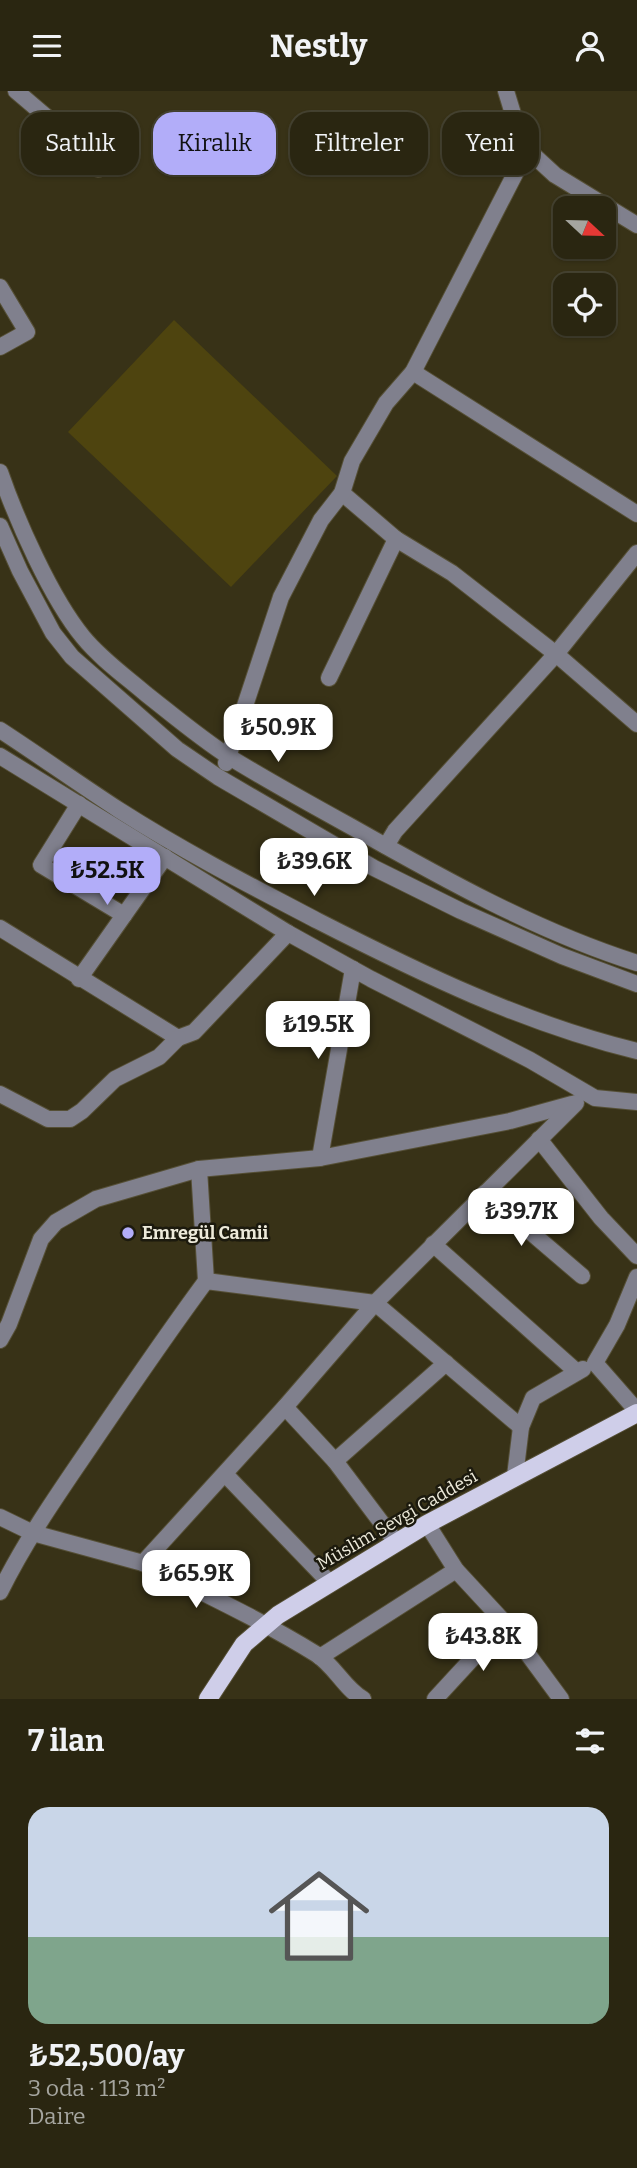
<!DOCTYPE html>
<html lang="tr">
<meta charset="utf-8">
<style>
:root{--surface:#2a2611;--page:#36321f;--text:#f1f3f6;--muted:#a5a59f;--line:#464331;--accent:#b2adf9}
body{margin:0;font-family:Bitter,serif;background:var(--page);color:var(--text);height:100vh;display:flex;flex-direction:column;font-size:26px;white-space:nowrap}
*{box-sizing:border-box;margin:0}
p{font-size:23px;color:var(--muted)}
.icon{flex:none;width:38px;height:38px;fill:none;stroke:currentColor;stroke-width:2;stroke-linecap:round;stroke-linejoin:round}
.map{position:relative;height:1608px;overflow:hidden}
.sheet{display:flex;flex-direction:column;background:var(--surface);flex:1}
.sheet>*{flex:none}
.guide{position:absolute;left:21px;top:21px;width:595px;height:63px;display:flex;gap:14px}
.needle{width:46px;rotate:112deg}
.buttons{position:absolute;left:553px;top:105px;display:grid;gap:14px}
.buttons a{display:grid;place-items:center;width:63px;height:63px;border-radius:14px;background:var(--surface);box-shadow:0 2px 5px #0004,0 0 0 2px var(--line);font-size:35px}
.price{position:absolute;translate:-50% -60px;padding:0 16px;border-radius:14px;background:#fff;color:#222;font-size:23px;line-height:46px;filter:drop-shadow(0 2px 4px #0008)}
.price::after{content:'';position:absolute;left:50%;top:42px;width:21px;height:16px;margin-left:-10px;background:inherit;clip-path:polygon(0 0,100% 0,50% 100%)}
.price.on{background:var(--accent);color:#111}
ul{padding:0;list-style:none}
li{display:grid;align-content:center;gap:14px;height:371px;padding:0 28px}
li+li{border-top:2px solid var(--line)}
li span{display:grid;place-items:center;height:217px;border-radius:21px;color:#555}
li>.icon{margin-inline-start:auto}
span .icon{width:126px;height:126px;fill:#fffc;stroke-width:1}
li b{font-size:30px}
h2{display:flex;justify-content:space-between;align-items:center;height:84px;padding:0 28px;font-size:30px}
.chip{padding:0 24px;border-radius:21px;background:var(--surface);box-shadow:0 2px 5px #0004,0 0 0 2px var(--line);font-size:24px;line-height:63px}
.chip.on{background:var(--accent);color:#111}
header{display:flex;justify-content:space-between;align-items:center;height:91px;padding:0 28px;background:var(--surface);font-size:32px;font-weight:700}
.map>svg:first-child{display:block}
.green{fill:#4e440f}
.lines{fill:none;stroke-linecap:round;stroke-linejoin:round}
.minor-casing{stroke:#554f36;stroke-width:18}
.major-casing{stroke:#554f36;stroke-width:20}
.minor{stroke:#80808d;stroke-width:16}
.major{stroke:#cfcee9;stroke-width:18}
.poi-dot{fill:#b2adf9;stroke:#1c1a0e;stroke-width:2.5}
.labels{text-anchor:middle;stroke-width:5;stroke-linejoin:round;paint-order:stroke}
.poi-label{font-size:18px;font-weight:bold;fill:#edeada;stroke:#1c1a0e;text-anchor:start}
.street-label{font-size:18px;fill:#edeada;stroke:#1c1a0e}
</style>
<header><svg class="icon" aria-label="menu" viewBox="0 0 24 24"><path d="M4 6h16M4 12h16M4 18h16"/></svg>Nestly<svg class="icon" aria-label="person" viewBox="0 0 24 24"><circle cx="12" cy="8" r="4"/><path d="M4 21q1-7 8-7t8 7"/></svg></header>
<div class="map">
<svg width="637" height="1608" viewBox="0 0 637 1608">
<rect width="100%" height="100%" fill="#383217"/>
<polygon class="green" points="174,229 337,385 231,496 68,341"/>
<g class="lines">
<g class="minor-casing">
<g id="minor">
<polyline points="16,0 49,28 98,78"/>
<polyline points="518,50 555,84 637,134"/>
<polyline points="0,196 27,241 0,256"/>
<polyline points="413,281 637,423"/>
<path d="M0,381C17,430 51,507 83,546C101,568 125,585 146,603C174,625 201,648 231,667C270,691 310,713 350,735C442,787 536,840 637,872"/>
<polyline points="342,402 396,448 452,482 556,563 637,633"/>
<polyline points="0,435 20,480 53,542 72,566 177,658 218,686 374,777 461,820 562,865 637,893"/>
<polyline points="329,587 396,448"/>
<path d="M0,639C40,665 79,693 119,719C183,760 251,795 318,830C420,882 525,933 637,960"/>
<polyline points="0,665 288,842 371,888 530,969 595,1007 637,1011"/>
<polyline points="226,672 281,506 321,429 342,402 352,370 386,312 413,281 516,81 518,39 506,0"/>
<polyline points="79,713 41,774 124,824"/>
<polyline points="386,755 395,740 556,563 637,462"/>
<polyline points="0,837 178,947 194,941 288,842"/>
<polyline points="79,888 165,766"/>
<polyline points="0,1003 48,1028 70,1028 82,1020 115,988 159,966 178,947"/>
<polyline points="539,1048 601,1127 637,1165"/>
<polyline points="320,1067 353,878"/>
<polyline points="199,1078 206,1190"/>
<polyline points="485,1102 582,1185"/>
<polyline points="433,1153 577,1281"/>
<polyline points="637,1186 617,1234 595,1272 637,1320"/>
<polyline points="0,1249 9,1233 41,1148 56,1131 96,1108 199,1078 320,1067 510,1030 572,1013"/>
<polyline points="285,1316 335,1370 446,1272"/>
<polyline points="335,1370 396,1451"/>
<polyline points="225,1383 330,1492"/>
<polyline points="515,1385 521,1336 533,1307 583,1278"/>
<polyline points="0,1426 33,1442 143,1472 285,1316 375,1212 576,1012"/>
<polyline points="427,1433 456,1479 505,1532 561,1608"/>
<path d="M143,1472C201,1501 261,1529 316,1563C335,1575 344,1597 363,1608"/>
<path d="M0,1501C25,1450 58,1403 90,1356C128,1300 166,1244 206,1190L375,1212L521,1336"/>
<polyline points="320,1566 456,1479"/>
<polyline points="435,1608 505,1532"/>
</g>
</g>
<g class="major-casing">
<polyline id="major" points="208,1608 244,1553 278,1524 427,1433 637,1322"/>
</g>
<use href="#minor" class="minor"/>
<use href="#major" class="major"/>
</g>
<circle class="poi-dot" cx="128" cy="1142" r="7"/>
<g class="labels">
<g class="poi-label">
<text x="142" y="1148">Emregül Camii</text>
</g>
<g class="street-label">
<text transform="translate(397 1429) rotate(-30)" y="6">Müslim Sevgi Caddesi</text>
</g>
</g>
</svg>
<div class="buttons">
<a><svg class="needle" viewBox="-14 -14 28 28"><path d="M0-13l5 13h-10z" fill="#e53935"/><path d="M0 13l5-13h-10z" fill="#a5a59f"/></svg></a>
<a><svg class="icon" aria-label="locate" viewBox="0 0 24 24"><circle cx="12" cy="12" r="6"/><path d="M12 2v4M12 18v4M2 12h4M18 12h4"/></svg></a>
</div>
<b class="price" style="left:278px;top:673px">₺50.9K</b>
<b class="price" style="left:314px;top:807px">₺39.6K</b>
<b class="price on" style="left:107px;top:816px">₺52.5K</b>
<b class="price" style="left:318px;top:970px">₺19.5K</b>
<b class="price" style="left:521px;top:1157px">₺39.7K</b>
<b class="price" style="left:196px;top:1519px">₺65.9K</b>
<b class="price" style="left:483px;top:1582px">₺43.8K</b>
<div class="guide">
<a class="chip">Satılık</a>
<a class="chip on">Kiralık</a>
<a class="chip">Filtreler</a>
<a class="chip">Yeni</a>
</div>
</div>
<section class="sheet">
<h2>7 ilan<svg class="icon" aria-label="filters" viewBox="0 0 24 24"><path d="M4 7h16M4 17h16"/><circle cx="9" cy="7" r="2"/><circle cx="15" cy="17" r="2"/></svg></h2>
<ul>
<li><span style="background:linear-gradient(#c9d6e8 60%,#7fa58c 0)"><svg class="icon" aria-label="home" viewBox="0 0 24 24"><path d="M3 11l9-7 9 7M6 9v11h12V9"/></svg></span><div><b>₺52,500/ay</b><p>3 oda · 113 m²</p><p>Daire</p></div></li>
</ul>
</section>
